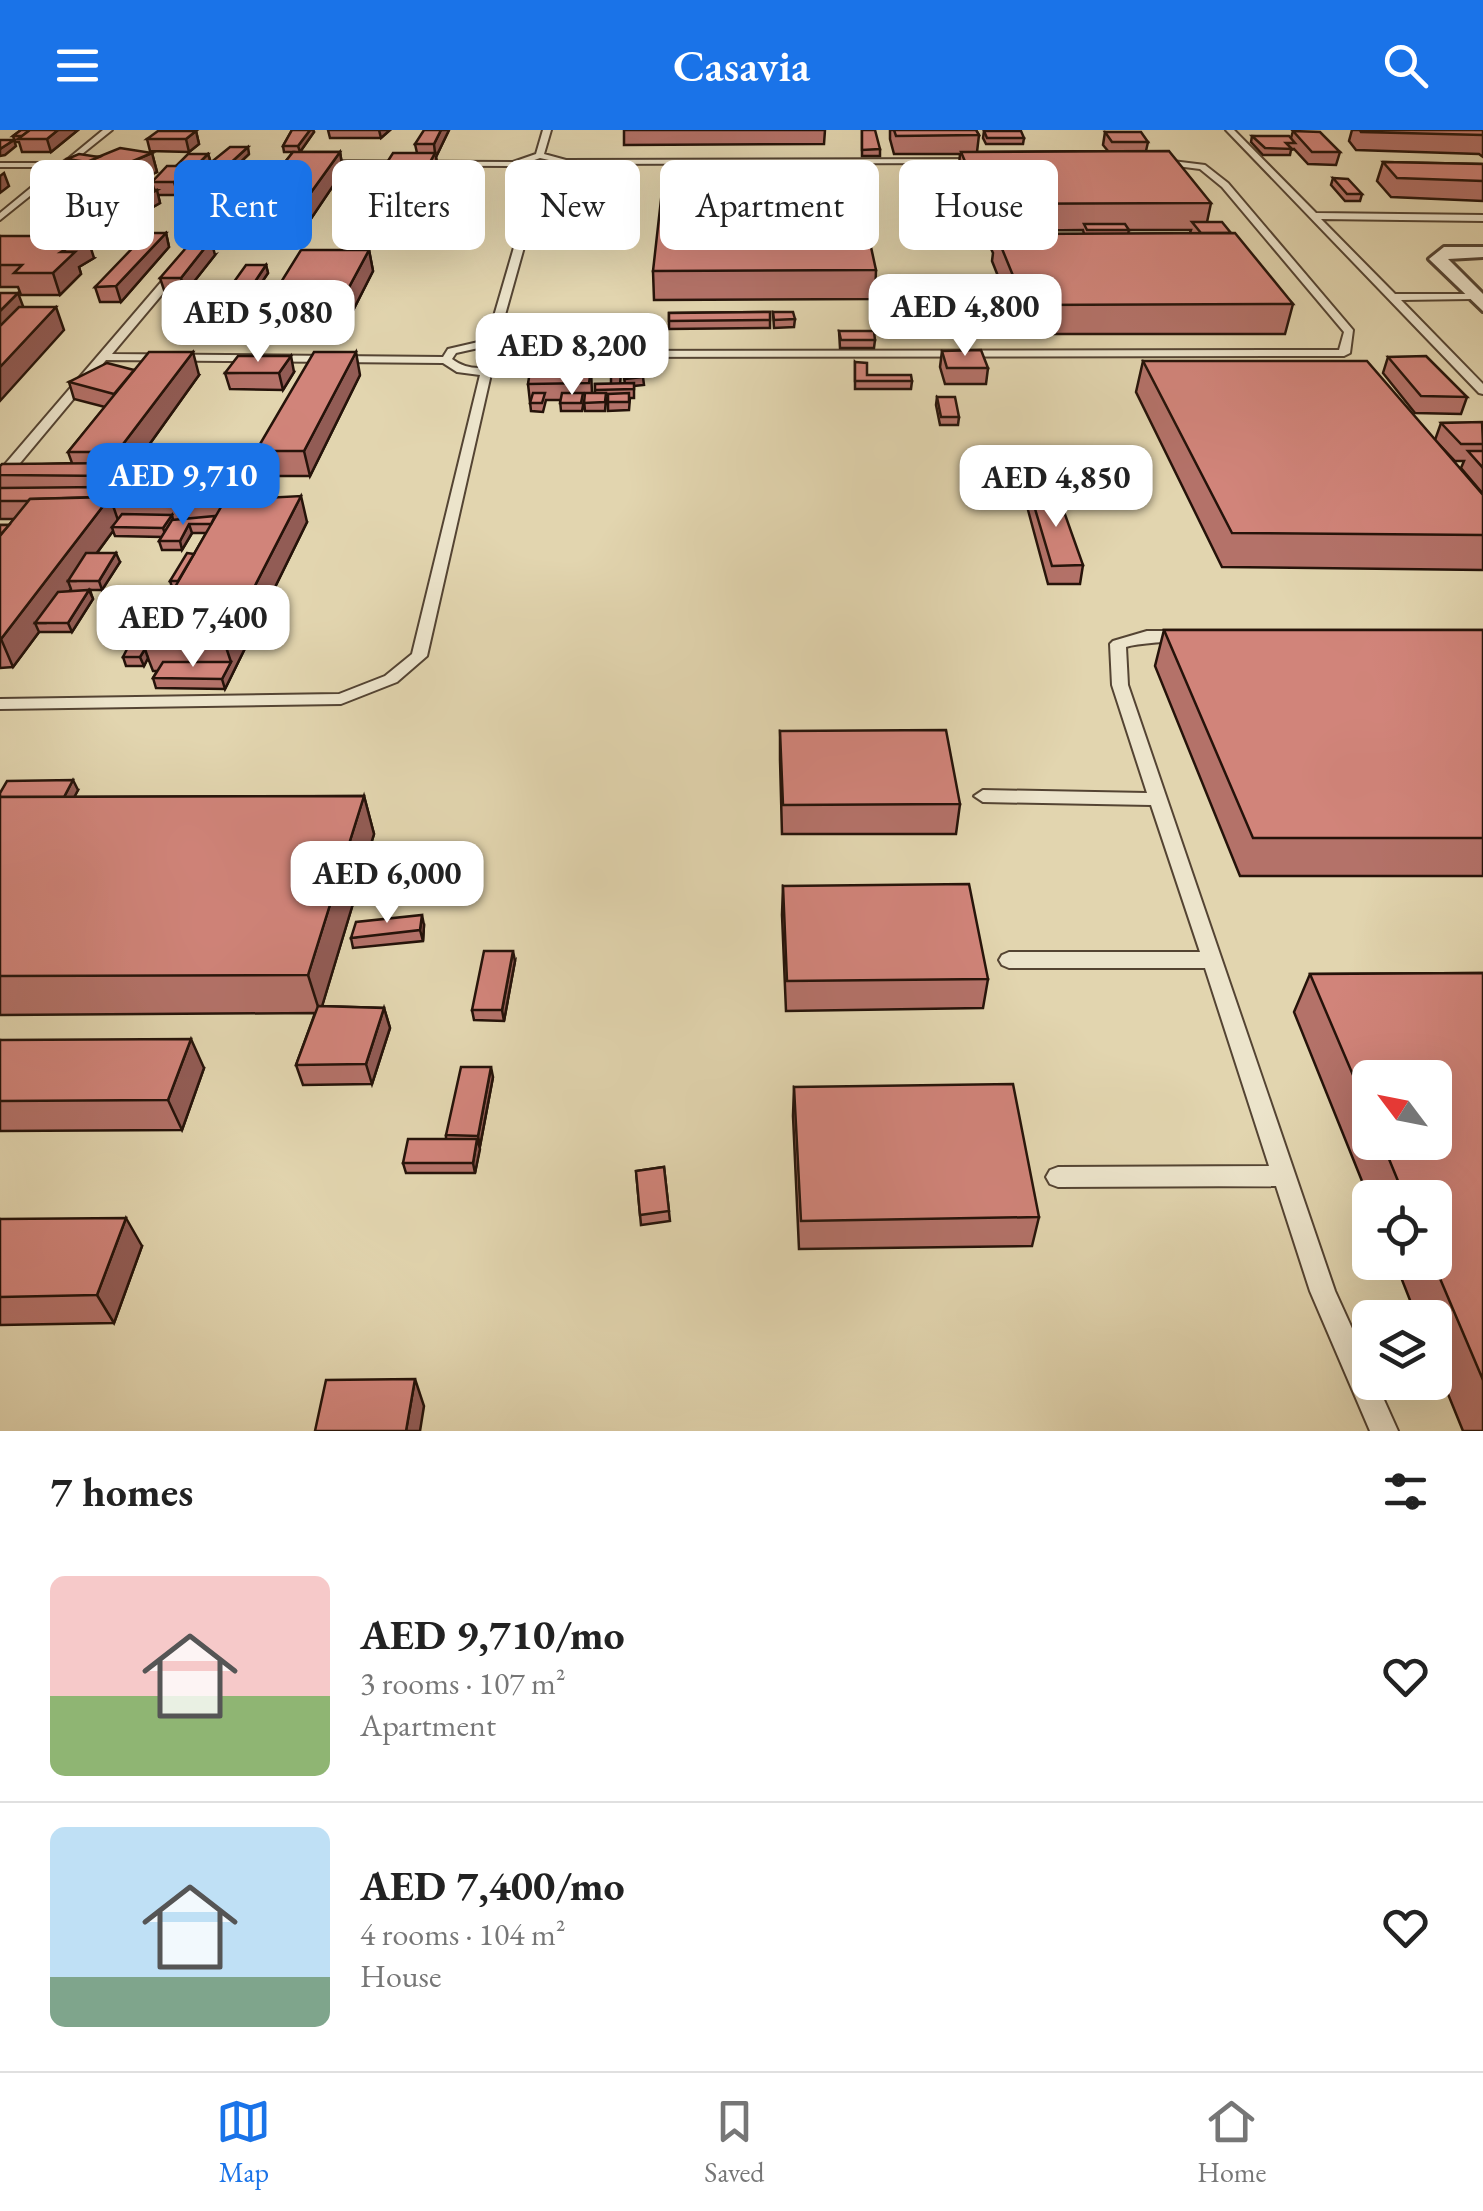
<!DOCTYPE html>
<meta charset="utf-8">
<style>
:root{--surface:#fff;--page:#f6f6f6;--text:#222;--muted:#767676;--line:#e0e0e0;--accent:#1a73e8}
body{margin:0;font-family:"EB Garamond",serif;background:var(--page);color:var(--text);height:100vh;display:flex;flex-direction:column;font-size:38px;white-space:nowrap}
*{box-sizing:border-box;margin:0}
p{font-size:32px;color:var(--muted)}
.icon{flex:none;width:55px;height:55px;fill:none;stroke:currentColor;stroke-width:2;stroke-linecap:round;stroke-linejoin:round}
.map{position:relative;height:1301px;overflow:hidden}
.side{display:flex;flex-direction:column;background:var(--surface);flex:1}
.side>*{flex:none}
.guide{position:absolute;left:30px;top:30px;width:1425px;height:90px;display:flex;gap:20px}
.needle{width:65px;rotate:302deg}
.fabs{position:absolute;left:1352px;top:930px;display:grid;gap:20px}
.fabs a{display:grid;place-items:center;width:100px;height:100px;border-radius:15px;background:var(--surface);box-shadow:0 10px 40px #0002;font-size:50px}
.price{position:absolute;translate:-50% -85px;padding:0 22px;border-radius:20px;background:#fff;color:#222;font-size:32px;line-height:65px;filter:drop-shadow(0 2px 5px #0008)}
.price::after{content:'';position:absolute;left:50%;top:60px;width:30px;height:22px;margin-left:-15px;background:inherit;clip-path:polygon(0 0,100% 0,50% 100%)}
.price.current{background:var(--accent);color:#fff}
ul{padding:0;list-style:none}
li{display:flex;align-items:center;gap:30px;height:250px;padding:0 50px}
li+li{border-top:2px solid var(--line)}
li span{display:grid;place-items:center;flex:none;width:280px;height:200px;border-radius:15px;color:#555}
li>.icon{margin-inline-start:auto}
span .icon{width:120px;height:120px;fill:#fffc;stroke-width:1}
li b{font-size:42px}
h2{display:flex;justify-content:space-between;align-items:center;height:120px;padding:0 50px;font-size:42px}
.pill{padding:0 35px;border-radius:15px;background:var(--surface);box-shadow:0 10px 40px #0002;font-size:35px;line-height:90px}
.pill.current{background:var(--accent);color:#fff}
header{display:flex;justify-content:space-between;align-items:center;height:130px;padding:0 50px;background:var(--accent);color:#fff;font-size:45px;font-weight:600}
.menu{display:flex;justify-content:space-around;align-items:center;height:140px;border-top:2px solid var(--line);background:var(--surface);font-size:28px;color:var(--muted)}
.menu a{display:grid;justify-items:center;gap:5px}
.menu .current{color:var(--accent)}
.map>svg:first-child{display:block}
.lines{fill:none;stroke-linecap:round;stroke-linejoin:round}
.service-casing{stroke:#544433;stroke-width:4}
.minor-casing{stroke:#544433;stroke-width:6}
.service{fill:#ece4cb;fill-rule:evenodd}
.minor{fill:#ece4cb;fill-rule:evenodd}
.wall{fill:#b47269;stroke:#25130a;stroke-width:2.5;fill-rule:evenodd}
.shaded-wall{fill:#925c55;stroke:#25130a;stroke-width:2.5}
.building{fill:#d1847a;stroke:#25130a;stroke-width:2.5}
</style>
<header><svg class="icon" aria-label="menu" viewBox="0 0 24 24"><path d="M4 6h16M4 12h16M4 18h16"/></svg>Casavia<svg class="icon" aria-label="search" viewBox="0 0 24 24"><circle cx="10" cy="10" r="6"/><path d="M15 15l6 6"/></svg></header>
<div class="map">
<svg width="1483" height="1301" viewBox="0 0 1483 1301">
<rect width="100%" height="100%" fill="#e2d5af"/>
<filter id="stains"><feTurbulence type="fractalNoise" baseFrequency=".002" numOctaves="4"/><feColorMatrix values="0 0 0 0 .2 0 0 0 0 .09 0 0 0 0 .02 0 0 0 .5 -.17"/></filter>
<radialGradient id="worn" r=".72"><stop offset=".6" stop-color="#630" stop-opacity="0"/><stop offset="1" stop-color="#630" stop-opacity=".3"/></radialGradient>
<g class="lines">
<g class="service-casing">
<g id="service">
<polygon points="103,0 112,0 0,90 0,83 56,37 0,37 0,33 63,33"/>
<path d="M543,0H551L544,24L566,30L980,29L984,31L980,33L567,34L545,42L498,210L515,214L523,221L1339,220L1344,202L1222,57L1200,39L1153,33L1156,29L1205,35L1228,53L1353,200L1350,223L1344,226L523,227L518,235L491,244L427,526L397,552L341,574L0,579V569L339,564L385,546L412,524L480,245L457,242L443,233L106,230L5,351L0,352V340L258,39L300,31L513,32L536,24ZM540,28L558,32L541,38L523,34ZM300,35L514,36L536,42L487,210L448,219L443,227L112,224L264,43ZM492,215L507,219L514,225L510,231C490,238 471,243 452,229L456,223Z"/>
<polygon points="1226,0 1234,0 1316,83 1483,85 1483,91 1321,89 1395,164 1474,164 1474,168 1470,169 1401,170 1483,254 1483,264 1479,263"/>
<path d="M1147,501H1183L1191,506C1177,514 1145,511 1126,517L1128,555L1335,1161L1370,1238V1252H1376L1398,1301H1370L1310,1161L1276,1056L1058,1057L1050,1054L1046,1047L1050,1040L1058,1037L1269,1036L1205,838H1009L1002,835L999,830L1002,825L1009,822H1200L1151,675L983,672L974,666L983,660L1147,663L1112,555L1110,514L1113,511Z"/>
</g>
</g>
<g class="minor-casing">
<polygon id="minor" points="1444,117 1483,117 1483,127 1448,129 1483,164 1483,181 1429,129"/>
</g>
<use href="#service" class="service"/>
<use href="#minor" class="minor"/>
</g>
<g class="wall">
<polygon points="21,0 78,0 51,22 22,22 19,12 15,12 13,6"/>
<polygon points="292,0 313,0 314,2 300,22 340,22 343,41 294,114 241,115 236,94 293,22 284,22 283,16"/>
<polygon points="328,0 390,0 381,8 330,8"/>
<polygon points="449,0 436,27 438,42 406,101 360,102 356,81 417,23 415,14"/>
<polygon points="624,0 825,0 824,14 624,15"/>
<polygon points="862,0 880,19 880,26 862,26"/>
<path d="M890,0H976L979,5L977,22L1108,21L1103,15L1105,2L1148,12L1146,21L1211,73L1207,92L1293,174L1285,204H1021L992,131L993,123L986,108L987,101L1009,104H1084L1083,100L980,101L958,47L960,24H894L890,9ZM1129,100H1191L1190,103L1128,104Z"/>
<polygon points="1352,0 1483,0 1483,27 1479,24 1356,20 1349,11"/>
<polygon points="196,1 199,14 189,22 150,21 147,9"/>
<polygon points="984,1 1024,8 1023,14 986,14 983,8"/>
<polygon points="1293,1 1340,22 1336,35 1308,34 1294,19 1291,20 1290,25 1263,25 1251,12 1252,6 1291,8"/>
<polygon points="152,23 157,42 124,56 154,59 152,52 176,36 208,24 210,30 195,45 192,45 192,49 178,65 158,65 160,73 144,82 96,77 84,82 42,76 40,69 49,65 44,49 76,36 69,36 67,29"/>
<polygon points="249,24 227,45 223,45 224,49 209,65 189,64 187,58 205,42 204,38"/>
<polygon points="1383,32 1483,34 1483,71 1391,67 1377,51"/>
<polygon points="800,43 845,85 876,140 875,169 654,170 653,141"/>
<polygon points="1333,48 1362,64 1360,71 1345,71 1331,55"/>
<polygon points="166,103 169,117 121,172 100,172 95,157"/>
<polygon points="0,106 94,128 79,137 81,144 60,165 21,165 18,157 0,157"/>
<polygon points="369,120 373,141 339,208 265,209 261,192 260,195 214,195 210,179 265,165 267,174"/>
<polygon points="215,125 185,163 165,163 160,148"/>
<polygon points="266,135 268,143 254,164 233,164 231,156"/>
<polygon points="770,182 770,198 669,199 669,183"/>
<polygon points="773,182 795,189 794,197 774,198"/>
<polygon points="839,201 875,210 874,218 840,218"/>
<polygon points="942,221 988,238 986,254 945,254 940,237"/>
<polygon points="1388,227 1467,267 1461,284 1415,283 1383,243"/>
<polygon points="1143,231 1435,310 1441,293 1483,293 1483,364 1461,338 1464,331 1455,331 1435,310 1483,365 1483,440 1222,437 1136,262"/>
<polygon points="855,232 867,245 912,251 911,259 855,259"/>
<polygon points="544,233 543,241 591,240 592,263 595,263 595,254 611,254 611,246 622,233 620,254 625,254 623,241 643,247 644,255 634,256 634,268 630,268 629,280 608,281 608,268 606,268 605,281 585,281 584,270 582,281 561,281 560,270 546,270 543,282 531,281 528,254 533,241"/>
<polygon points="134,240 199,245 144,322 256,321 360,245 310,346 274,346 263,368 307,392 225,559 156,558 153,548 157,541 153,541 148,528 144,536 126,536 123,527 144,511 149,502 146,502 143,492 173,460 170,451 194,424 206,403 192,403 182,420 162,420 159,411 162,407 115,406 113,401 97,423 120,432 102,460 90,460 93,469 72,502 39,502 13,537 0,538 0,395 9,395 14,389 0,389 0,336 72,333 68,322 105,277 74,269 69,252"/>
<polygon points="294,242 283,260 230,259 225,243"/>
<polygon points="937,267 959,287 958,295 940,295 936,275"/>
<polygon points="1030,362 1083,435 1080,454 1048,454 1028,380"/>
<polygon points="1164,500 1483,500 1483,746 1240,746 1155,536"/>
<polygon points="780,601 960,674 956,704 782,704 780,630"/>
<polygon points="78,660 74,667 364,666 374,704 322,876 384,878 390,898 372,954 303,955 296,935 315,883 0,885 0,663"/>
<polygon points="783,756 988,849 983,878 786,881 782,785"/>
<polygon points="424,795 423,811 353,818 351,808"/>
<polygon points="515,831 504,891 474,890 472,880"/>
<path d="M1483,843V1301H1463L1435,1232V1188H1417L1395,1132H1435V1068H1370V1071L1294,882L1310,844ZM1370,948L1435,1012H1370Z"/>
<polygon points="0,910 204,938 182,1000 0,1001"/>
<polygon points="493,947 475,1043 406,1043 403,1033 446,1009 446,1005"/>
<polygon points="794,957 1039,1087 1032,1116 799,1119 793,986"/>
<polygon points="664,1037 670,1091 641,1095 636,1041"/>
<polygon points="0,1089 142,1116 114,1193 0,1195"/>
</g>
<g class="shaded-wall">
<polygon points="58,0 78,0 51,22 47,9"/>
<polygon points="310,0 313,0 314,2 300,22 298,16"/>
<polygon points="379,0 390,0 381,8"/>
<polygon points="441,0 449,0 436,27 438,42 406,101 403,81 435,23 434,14"/>
<polygon points="196,1 199,14 189,22 186,9"/>
<polygon points="14,10 16,16 5,25 0,26 0,19"/>
<polygon points="248,17 249,24 227,45 225,38"/>
<polygon points="340,22 343,41 294,114 289,93"/>
<polygon points="152,23 157,42 106,64 91,63 93,70 84,74 78,54"/>
<polygon points="208,24 210,30 195,45 194,38"/>
<polygon points="189,36 192,49 178,65 174,52"/>
<polygon points="223,42 224,49 209,65 207,58"/>
<polygon points="4,43 9,56 0,63 0,46"/>
<polygon points="157,60 160,73 144,82 141,68"/>
<polygon points="94,70 96,77 84,82 82,76"/>
<polygon points="166,103 169,117 121,172 116,156"/>
<polygon points="87,106 94,128 79,137 81,144 60,165 53,143 61,122"/>
<polygon points="211,110 215,125 185,163 181,148"/>
<polygon points="369,120 373,141 339,208 334,185"/>
<polygon points="266,135 268,143 254,164 252,156"/>
<polygon points="18,163 29,192 0,221 0,181"/>
<polygon points="265,165 268,181 260,186 261,192 260,195 256,179"/>
<polygon points="56,177 64,200 0,271 0,237"/>
<polygon points="193,222 199,245 126,347 117,322"/>
<polygon points="356,222 360,245 310,346 304,321"/>
<polygon points="291,226 294,242 283,260 279,243"/>
<polygon points="267,321 274,346 251,391 244,365"/>
<polygon points="301,366 307,392 225,559 222,549 231,532 225,514"/>
<polygon points="110,367 119,393 112,397 113,401 76,451 68,451 71,459 46,493 35,493 39,502 13,537 1,509"/>
<polygon points="172,385 174,394 166,407 163,398"/>
<polygon points="189,394 192,403 182,420 180,411"/>
<polygon points="116,423 120,432 102,460 99,451"/>
<polygon points="89,460 93,469 72,502 68,493"/>
<polygon points="145,519 148,528 144,536 140,527"/>
<polygon points="73,650 78,660 67,681 62,671"/>
<polygon points="364,666 374,704 320,883 308,845"/>
<polygon points="422,785 424,795 423,811 420,800"/>
<polygon points="513,821 515,831 504,891 502,880"/>
<polygon points="384,878 390,898 372,954 366,934"/>
<polygon points="191,909 204,938 182,1000 168,970"/>
<polygon points="491,937 493,947 480,1016 478,1006"/>
<polygon points="477,1009 480,1019 475,1043 473,1033"/>
<polygon points="126,1088 142,1116 114,1193 97,1165"/>
<polygon points="415,1249 424,1276 420,1301 406,1301"/>
</g>
<g class="building">
<polygon points="21,0 30,0 22,6 13,6"/>
<polygon points="30,0 58,0 47,9 18,9"/>
<polygon points="292,0 310,0 298,16 283,16"/>
<polygon points="424,0 441,0 434,14 415,14"/>
<polygon points="862,0 875,0 880,19 862,20"/>
<polygon points="894,0 976,0 979,5 896,6"/>
<polygon points="1360,0 1483,0 1483,5 1361,2"/>
<polygon points="158,1 196,1 186,9 147,9"/>
<polygon points="984,1 1021,1 1024,8 987,8"/>
<polygon points="1293,1 1320,2 1340,22 1312,22"/>
<polygon points="1105,2 1141,2 1148,12 1112,12"/>
<polygon points="1252,6 1289,6 1295,13 1286,13 1292,19 1265,18"/>
<polygon points="0,10 14,10 0,19"/>
<polygon points="230,17 248,17 225,38 204,38"/>
<polygon points="120,18 152,23 78,54 44,49"/>
<polygon points="1169,21 1211,73 983,74 961,22"/>
<polygon points="293,22 340,22 289,93 236,94"/>
<polygon points="393,23 435,23 403,81 356,81"/>
<polygon points="79,24 99,27 87,32 67,29"/>
<polygon points="188,24 208,24 194,38 190,38 189,36 176,36"/>
<polygon points="1383,32 1483,34 1483,51 1397,48"/>
<polygon points="167,36 189,36 174,52 152,52"/>
<rect x="762" y="37" width="38" height="6"/>
<polygon points="203,42 223,42 207,58 187,58"/>
<polygon points="664,43 837,43 845,85 864,85 876,140 653,141"/>
<polygon points="1333,48 1348,49 1362,64 1347,64"/>
<polygon points="107,55 157,60 141,68 91,63"/>
<polygon points="53,64 94,70 82,76 40,69"/>
<polygon points="1192,92 1222,92 1231,103 1201,103"/>
<polygon points="1084,94 1125,94 1129,100 1087,100"/>
<polygon points="987,101 1008,101 1009,104 996,104 994,116"/>
<polygon points="147,103 166,103 116,156 95,157"/>
<polygon points="1235,103 1293,174 1025,175 996,104"/>
<polygon points="0,106 87,106 61,122 75,122 53,143 14,143 22,135 0,135"/>
<polygon points="211,110 181,148 160,148 192,111"/>
<polygon points="301,120 369,120 334,185 260,186"/>
<polygon points="246,135 266,135 252,156 231,156"/>
<polygon points="0,163 18,163 0,181"/>
<polygon points="265,165 256,179 210,179 220,166"/>
<polygon points="19,177 56,177 0,237 0,196"/>
<polygon points="770,182 770,190 669,191 669,183"/>
<polygon points="773,182 793,182 795,189 774,190"/>
<polygon points="839,201 874,201 875,210 841,210"/>
<polygon points="981,220 988,238 947,238 942,221"/>
<polygon points="149,222 193,222 117,322 68,322"/>
<polygon points="314,222 356,222 304,321 267,321 244,365 98,364 128,322 256,321"/>
<polygon points="535,225 543,225 541,241 533,241"/>
<polygon points="613,225 621,225 620,246 611,246"/>
<polygon points="238,226 291,226 279,243 225,243"/>
<polygon points="1426,226 1467,267 1421,266 1388,227"/>
<polygon points="1143,231 1367,231 1483,365 1483,405 1232,403"/>
<polygon points="855,232 867,233 867,245 911,245 912,251 855,251"/>
<polygon points="107,233 134,240 114,264 69,252"/>
<polygon points="591,240 589,253 528,254 530,241"/>
<polygon points="634,240 642,242 643,247 626,249 623,241"/>
<polygon points="634,253 634,259 595,260 595,254"/>
<polygon points="533,263 545,263 542,273 530,273"/>
<polygon points="562,263 583,263 581,273 560,273"/>
<polygon points="585,263 606,263 605,272 584,273"/>
<polygon points="629,263 629,272 608,272 608,264"/>
<polygon points="937,267 955,267 959,287 941,287"/>
<polygon points="1482,292 1483,314 1461,314 1441,293"/>
<polygon points="1468,321 1483,321 1483,338"/>
<polygon points="120,333 111,346 0,345 0,336 2,334"/>
<polygon points="103,357 98,364 98,367 30,369 28,371 0,371 0,358"/>
<polygon points="1030,362 1057,362 1083,435 1052,436"/>
<polygon points="301,366 225,514 143,513 225,370"/>
<polygon points="110,367 1,509 0,509 0,406 30,369"/>
<polygon points="122,384 172,385 163,398 112,397"/>
<polygon points="215,386 211,394 189,394 180,411 159,411 172,390"/>
<polygon points="0,395 9,395 0,405"/>
<polygon points="86,423 116,423 99,451 68,451"/>
<polygon points="187,423 194,424 178,451 170,451"/>
<polygon points="89,460 68,493 35,493 58,462"/>
<polygon points="162,460 173,460 155,492 143,492"/>
<polygon points="1164,500 1483,500 1483,708 1253,708"/>
<polygon points="131,511 144,511 143,513 145,519 140,527 123,527"/>
<polygon points="163,532 231,532 222,549 153,548"/>
<polygon points="946,600 960,674 783,675 780,601"/>
<polygon points="73,650 64,667 0,667 0,663 7,651"/>
<polygon points="364,666 308,845 0,846 0,667"/>
<polygon points="969,754 988,849 787,851 783,756"/>
<polygon points="422,785 420,800 351,808 356,792"/>
<polygon points="484,821 513,821 502,880 472,880"/>
<polygon points="1483,843 1483,1250 1433,1132 1435,1132 1435,1068 1405,1068 1382,1012 1435,1012 1435,948 1370,948 1370,985 1310,844"/>
<polygon points="318,876 384,878 366,934 296,935"/>
<polygon points="191,909 168,970 0,971 0,910"/>
<polygon points="461,937 491,937 478,1006 446,1005"/>
<polygon points="1013,954 1039,1087 801,1091 794,957"/>
<polygon points="408,1009 477,1009 473,1033 403,1033"/>
<polygon points="664,1037 669,1081 640,1085 636,1041"/>
<polygon points="126,1088 97,1165 0,1167 0,1089"/>
<polygon points="415,1249 406,1301 315,1301 326,1250"/>
</g>
<rect width="100%" height="100%" filter="url(#stains)"/>
<rect width="100%" height="100%" fill="url(#worn)"/>
</svg>
<div class="fabs">
<a><svg class="needle" viewBox="-14 -14 28 28"><path d="M0-13l5 13h-10z" fill="#e53935"/><path d="M0 13l5-13h-10z" fill="#767676"/></svg></a>
<a><svg class="icon" aria-label="locate" viewBox="0 0 24 24"><circle cx="12" cy="12" r="6"/><path d="M12 2v4M12 18v4M2 12h4M18 12h4"/></svg></a>
<a><svg class="icon" aria-label="layers" viewBox="0 0 24 24"><path d="M12 4l9 5-9 5-9-5zM3 14l9 5 9-5"/></svg></a>
</div>
<b class="price" style="left:965px;top:229px">AED 4,800</b>
<b class="price" style="left:258px;top:235px">AED 5,080</b>
<b class="price" style="left:572px;top:268px">AED 8,200</b>
<b class="price current" style="left:183px;top:398px">AED 9,710</b>
<b class="price" style="left:1056px;top:400px">AED 4,850</b>
<b class="price" style="left:193px;top:540px">AED 7,400</b>
<b class="price" style="left:387px;top:796px">AED 6,000</b>
<div class="guide">
<a class="pill">Buy</a>
<a class="pill current">Rent</a>
<a class="pill">Filters</a>
<a class="pill">New</a>
<a class="pill">Apartment</a>
<a class="pill">House</a>
</div>
</div>
<section class="side">
<h2>7 homes<svg class="icon" aria-label="filters" viewBox="0 0 24 24"><path d="M4 7h16M4 17h16"/><circle cx="9" cy="7" r="2"/><circle cx="15" cy="17" r="2"/></svg></h2>
<ul>
<li><span style="background:linear-gradient(#f6c9c9 60%,#8fb573 0)"><svg class="icon" aria-label="home" viewBox="0 0 24 24"><path d="M3 11l9-7 9 7M6 9v11h12V9"/></svg></span><div><b>AED 9,710/mo</b><p>3 rooms · 107 m²</p><p>Apartment</p></div><svg class="icon" aria-label="heart" viewBox="0 0 24 24"><path d="M12 20l-8-8c-3-5 5-10 8-4 3-6 11-1 8 4z"/></svg></li>
<li><span style="background:linear-gradient(#bfe0f5 75%,#7fa58c 0)"><svg class="icon" aria-label="home" viewBox="0 0 24 24"><path d="M3 11l9-7 9 7M6 9v11h12V9"/></svg></span><div><b>AED 7,400/mo</b><p>4 rooms · 104 m²</p><p>House</p></div><svg class="icon" aria-label="heart" viewBox="0 0 24 24"><path d="M12 20l-8-8c-3-5 5-10 8-4 3-6 11-1 8 4z"/></svg></li>
</ul>
</section>
<nav class="menu">
<a class="current"><svg class="icon" aria-label="map" viewBox="0 0 24 24"><path d="M3 6l6-2 6 2 6-2v14l-6 2-6-2-6 2zM9 4v14M15 6v14"/></svg>Map</a>
<a><svg class="icon" aria-label="saved" viewBox="0 0 24 24"><path d="M7 4h10v16l-5-4-5 4z"/></svg>Saved</a>
<a><svg class="icon" aria-label="home" viewBox="0 0 24 24"><path d="M3 11l9-7 9 7M6 9v11h12V9"/></svg>Home</a>
</nav>
